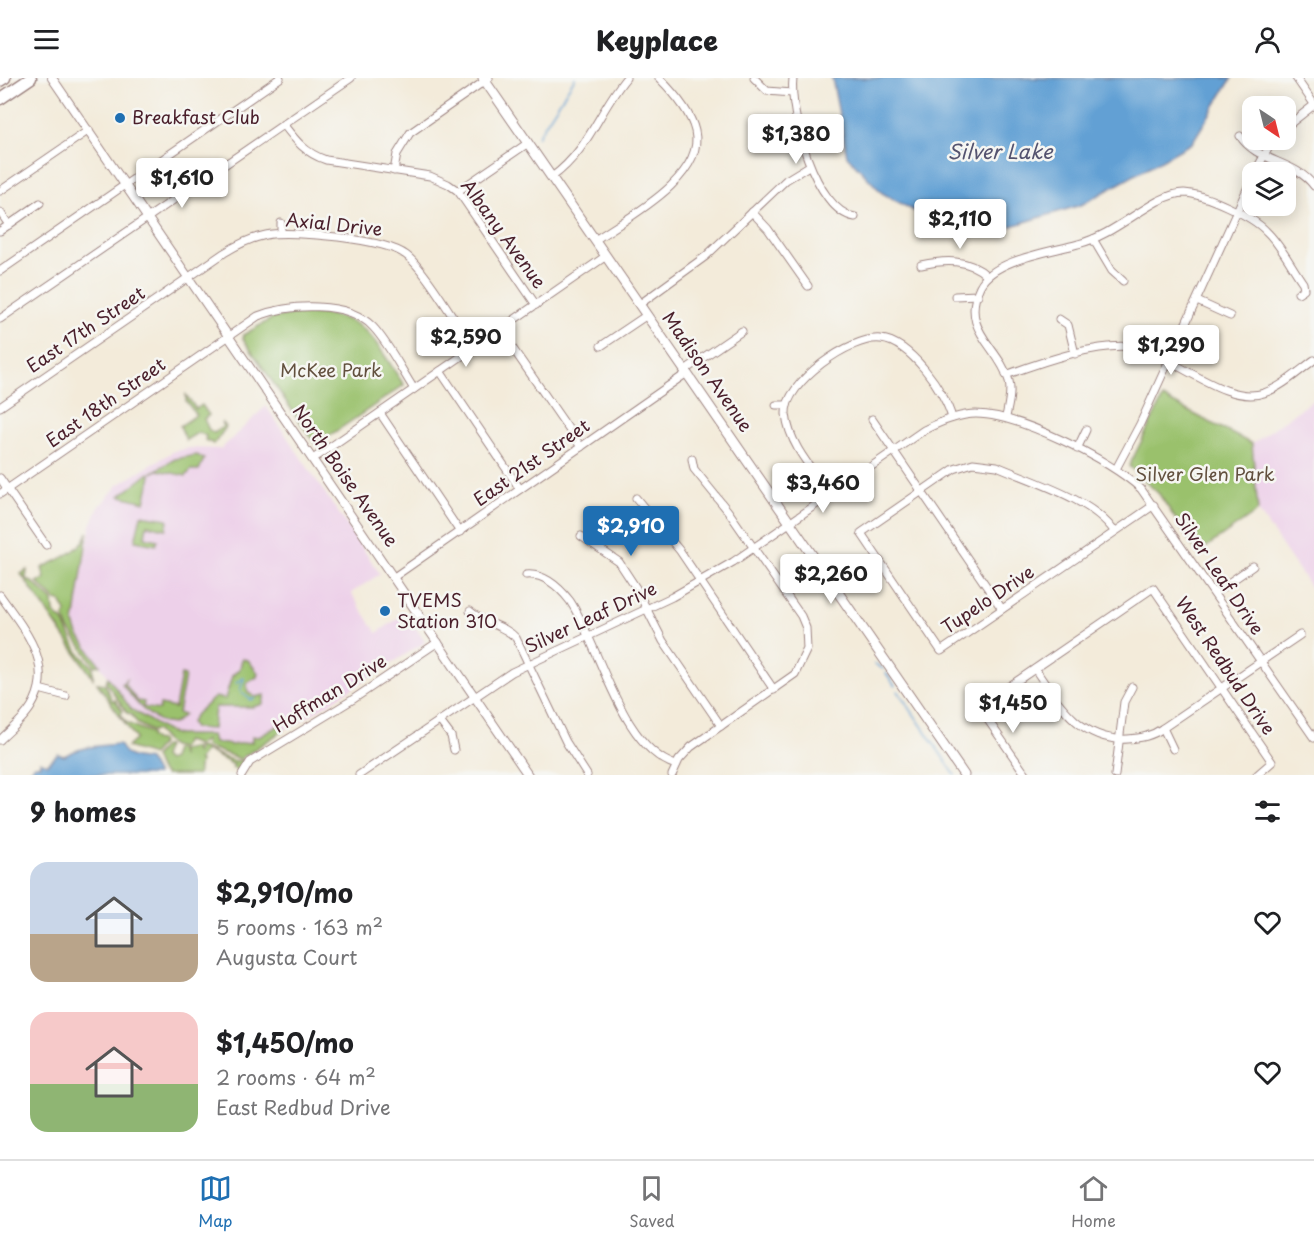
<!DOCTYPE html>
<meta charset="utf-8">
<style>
:root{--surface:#fff;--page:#f2f2f2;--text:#202124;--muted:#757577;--line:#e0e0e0;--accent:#1f6fb2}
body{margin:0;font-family:"Playpen Sans",sans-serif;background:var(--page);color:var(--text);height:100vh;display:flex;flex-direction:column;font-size:22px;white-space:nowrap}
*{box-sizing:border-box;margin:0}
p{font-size:20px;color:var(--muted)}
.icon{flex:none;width:33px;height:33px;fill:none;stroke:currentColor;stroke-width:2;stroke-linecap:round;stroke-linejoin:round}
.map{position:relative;height:697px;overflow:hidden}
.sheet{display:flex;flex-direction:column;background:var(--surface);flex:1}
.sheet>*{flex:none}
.needle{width:39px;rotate:145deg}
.tools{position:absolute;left:1242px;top:18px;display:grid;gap:12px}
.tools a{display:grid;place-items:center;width:54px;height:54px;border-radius:12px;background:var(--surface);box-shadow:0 3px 15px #0003;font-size:30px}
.price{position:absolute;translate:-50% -51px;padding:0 14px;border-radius:6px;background:#fff;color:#222;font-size:20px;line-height:39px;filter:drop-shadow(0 2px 3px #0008)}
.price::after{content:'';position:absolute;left:50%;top:36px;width:18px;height:14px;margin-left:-9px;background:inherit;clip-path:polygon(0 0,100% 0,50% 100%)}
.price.selected{background:var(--accent);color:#fff}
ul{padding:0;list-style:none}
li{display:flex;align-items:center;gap:18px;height:150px;padding:0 30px}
li span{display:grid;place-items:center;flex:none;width:168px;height:120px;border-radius:18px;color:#555}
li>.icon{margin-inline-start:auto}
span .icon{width:72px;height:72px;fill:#fffc;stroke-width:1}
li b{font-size:26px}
h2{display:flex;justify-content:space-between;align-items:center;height:72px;padding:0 30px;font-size:26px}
header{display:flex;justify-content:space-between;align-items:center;height:78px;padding:0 30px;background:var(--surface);font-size:27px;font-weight:800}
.dock{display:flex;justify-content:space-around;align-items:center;height:84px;border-top:2px solid var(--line);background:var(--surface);font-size:16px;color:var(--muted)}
.dock a{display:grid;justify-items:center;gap:3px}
.dock .selected{color:var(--accent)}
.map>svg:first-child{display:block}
.built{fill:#edd0e9}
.green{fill:#9ac16c;stroke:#72704c;stroke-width:1.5}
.water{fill:#62a0d4;stroke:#566080;stroke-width:1.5}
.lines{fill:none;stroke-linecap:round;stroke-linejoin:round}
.stream{stroke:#62a0d4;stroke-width:1.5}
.minor-casing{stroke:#9e8582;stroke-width:9}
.tertiary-casing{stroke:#9e8582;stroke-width:10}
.secondary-casing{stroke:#9e8582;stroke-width:11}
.trunk-casing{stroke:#9e8582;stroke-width:13}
.minor{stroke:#fff;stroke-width:7}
.tertiary{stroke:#fff;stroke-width:8}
.secondary{stroke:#fff;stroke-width:9}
.trunk{stroke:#fff;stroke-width:10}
.poi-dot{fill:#1f6fb2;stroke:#f6f6f2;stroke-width:2}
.labels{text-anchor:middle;stroke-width:5;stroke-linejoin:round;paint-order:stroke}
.poi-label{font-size:18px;fill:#4a1f2b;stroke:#f6f6f2;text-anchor:start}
.street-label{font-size:18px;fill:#4a1f2b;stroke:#f6f6f2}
.park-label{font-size:18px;fill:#62503e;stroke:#f6f6f2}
.water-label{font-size:20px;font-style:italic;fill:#54536f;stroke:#f6f6f2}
</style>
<header><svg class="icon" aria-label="menu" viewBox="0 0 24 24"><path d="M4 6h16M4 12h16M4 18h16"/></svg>Keyplace<svg class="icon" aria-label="person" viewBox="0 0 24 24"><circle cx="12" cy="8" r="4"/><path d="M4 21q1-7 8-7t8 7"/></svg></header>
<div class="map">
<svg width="1314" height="697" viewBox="0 0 1314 697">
<rect width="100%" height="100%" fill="#f6f6f2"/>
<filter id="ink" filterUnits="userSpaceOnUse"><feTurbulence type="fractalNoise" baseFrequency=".0167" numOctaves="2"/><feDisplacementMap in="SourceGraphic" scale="12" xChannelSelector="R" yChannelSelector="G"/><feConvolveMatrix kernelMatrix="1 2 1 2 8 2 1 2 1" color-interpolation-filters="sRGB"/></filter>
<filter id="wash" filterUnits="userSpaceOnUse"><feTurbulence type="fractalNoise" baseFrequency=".008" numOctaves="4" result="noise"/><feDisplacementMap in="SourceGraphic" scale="24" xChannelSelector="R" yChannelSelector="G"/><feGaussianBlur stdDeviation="1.35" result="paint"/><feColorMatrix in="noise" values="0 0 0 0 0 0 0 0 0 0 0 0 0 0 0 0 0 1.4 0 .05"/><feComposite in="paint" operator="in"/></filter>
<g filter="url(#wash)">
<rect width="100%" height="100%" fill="#f3ebda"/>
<g class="built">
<polygon points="1314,321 1314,514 1258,433 1252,366"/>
<polygon points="266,328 380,496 351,515 377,555 406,535 425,564 295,647 284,652 282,648 252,664 231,667 213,664 213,658 174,656 131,631 76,553 74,537 91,447 99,429 118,407 174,373 190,370 221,371"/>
</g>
<g class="green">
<path d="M295,235C366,234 369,255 404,307L316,367L243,261V257L273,240Z"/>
<polygon points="186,317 196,331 202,327 209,337 204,341 209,352 214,355 223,349 222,344 226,349 214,366 205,362 206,358 199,354 186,362 180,348 196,337 186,323"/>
<polygon points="1163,320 1252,366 1258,433 1198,475 1159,416 1129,388"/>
<polygon points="197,377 204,381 199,392 191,392 186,398 158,392 151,395 175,381"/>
<polygon points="149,395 151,398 145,424 120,418"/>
<polygon points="141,437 167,441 168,444 166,451 147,447 145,459 158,462 156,467 135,463"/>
<path d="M88,454L74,545L78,557L100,587L95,588L68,550L64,540L66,534L60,523L55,522L37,504L45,501L42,490C57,482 84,472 88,454Z"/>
<polygon points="27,492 26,501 34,505 53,523 54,535 63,543 78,574 93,589 93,600 21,496"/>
<polygon points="242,581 248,582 258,595 257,599 247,605 248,614 255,619 265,617 263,626 253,629 215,629 213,651 194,650 191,644 196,636 215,619 225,621 232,598 240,590"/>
<path d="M181,597L185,598L178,635L184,637L173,646C151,645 134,623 122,606L127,600L124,605L137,623L144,624L143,629L159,632L160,627L175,630Z"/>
<path d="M108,599L131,631L168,654L178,657H212L214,664L231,667L252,664V658L259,659L279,647L284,652L240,681L205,668L206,662L198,667L186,663L181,670C167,669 164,660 156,652L151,653L138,646L131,636L127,635L106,604Z"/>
<polygon points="97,605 105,606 112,622 115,622 122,632 121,637 127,645 151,655 151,659 156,663 160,662 161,666 152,677 127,669 136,661"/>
<path d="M164,668H167L163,679L167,683L172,681L175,671L180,672L181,679V672L197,669L194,672L196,675L199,669C213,672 231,687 245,682L239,693L232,690L234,687L206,672L198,682L200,683L198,697H165L159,691L154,679Z"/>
</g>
<g class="water">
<polygon points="832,0 1232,0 1192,65 1081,127 982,157 965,140 923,138 882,115 847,78"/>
<path d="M119,666C126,680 134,680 149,682L157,697H26L35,687H40V683L47,686L58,676L64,678C82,668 99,668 119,666Z"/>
</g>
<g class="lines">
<g class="stream">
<polyline points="537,59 575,0"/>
<polyline points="875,586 883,591"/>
<polyline points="886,595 895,608"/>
<polyline points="236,605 244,600 240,613 251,622 255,620"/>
<polyline points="898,613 955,697"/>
</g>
</g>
</g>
<g filter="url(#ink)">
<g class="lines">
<g class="minor-casing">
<g id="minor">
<polyline points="754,0 767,13 792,15"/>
<path d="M793,0C789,35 815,133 855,139"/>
<polyline points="1296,0 1314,26"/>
<path d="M283,46C296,63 305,75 326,82L430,98L448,106L458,113L536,227"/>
<polyline points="1286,49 1314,27"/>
<path d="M1240,58C1256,84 1295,82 1314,108"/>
<polyline points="394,93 397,76 410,55 489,0"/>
<polyline points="1255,94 1273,62"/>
<path d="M552,99C589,72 598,34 626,0"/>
<polyline points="0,113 89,52"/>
<polyline points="458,113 528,65"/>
<polyline points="0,134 9,147"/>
<polyline points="752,134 768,151 808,208"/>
<polyline points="281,145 281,155"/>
<polyline points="0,153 40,125"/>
<polyline points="1093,161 1112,193 1123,203"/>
<path d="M595,162C627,140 706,99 695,53C691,35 672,13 659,0"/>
<path d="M921,187C944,182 969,180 987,198"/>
<polyline points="0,193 280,0"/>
<polyline points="955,218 978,217"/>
<polyline points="1197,223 1230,238"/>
<polyline points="640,226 706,178 786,102 809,88"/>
<polyline points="0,241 351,0"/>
<polyline points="1059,241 1068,247 1075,276"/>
<polyline points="500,252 581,369"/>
<polyline points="601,268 647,237"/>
<polyline points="685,292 742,253"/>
<polyline points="440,293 520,411"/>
<path d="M1006,297C1038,285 1098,264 1132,269C1172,275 1224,328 1264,315C1282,309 1299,293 1314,282"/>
<polyline points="776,327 787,327"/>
<path d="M0,329L224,175C237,167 251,160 266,157C293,152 385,161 406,177C425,191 458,248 473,270"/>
<polyline points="380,335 460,454"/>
<path d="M1006,339C1008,328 1012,315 1009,303C999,268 959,252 980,208C994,181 1051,174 1078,166C1107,159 1132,137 1158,123C1166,119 1175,115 1184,115C1205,116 1252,138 1266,153C1281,167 1291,188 1303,205L1304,211L1298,215"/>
<polyline points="872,341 1002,531"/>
<polyline points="1077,371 1086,352"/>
<polyline points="313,381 606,178"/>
<polyline points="1116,391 1140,346 1252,100"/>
<polyline points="0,400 46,467"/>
<path d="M0,416L258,238C289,226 348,222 373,249C389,266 401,291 414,311"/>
<path d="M830,416C813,392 789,367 786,336C784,305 852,257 881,261C910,264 945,313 952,340"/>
<polyline points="636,420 680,473 774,612"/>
<path d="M1114,453C1092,421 1033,404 997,388L973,385L954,391L861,455L941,573L1154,427"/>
<polyline points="581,458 619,484 636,510 663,563 721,648"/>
<path d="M526,497C544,495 559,509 570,523C600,568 621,670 676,687"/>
<polyline points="394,499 687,295"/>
<polyline points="1214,515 1253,488"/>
<path d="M0,517C23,550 57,587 31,629C24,641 10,652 0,662"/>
<path d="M470,533C484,546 503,546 516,560L566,664L587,697"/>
<path d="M1035,591C1058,625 1081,664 1128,661C1141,660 1152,658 1163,650L1300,557"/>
<polyline points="39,611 66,618"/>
<polyline points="439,642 451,658 454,672"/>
<polyline points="1163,650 1173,671"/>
<polyline points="242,697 250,684 352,622 438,564"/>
<path d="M359,697L512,594L672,519L733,484L924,352C940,344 958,336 976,336C1018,336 1111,382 1141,411L1314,660"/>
<polyline points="672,697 679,682 691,669 795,596 807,571 806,550 801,538 728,433 694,391 692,381"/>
<polyline points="1026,697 979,629 1153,510 1272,684 1257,697"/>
<polyline points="1115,697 1124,624 1132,609"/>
</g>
</g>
<g class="tertiary-casing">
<polyline id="tertiary" points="52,0 528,697"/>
</g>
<g class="secondary-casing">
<polyline id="secondary" points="483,0 964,697"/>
</g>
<g class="trunk-casing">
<g id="trunk">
<polyline points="0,3 5,0"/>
<polyline points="0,21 31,0"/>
</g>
</g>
<use href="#minor" class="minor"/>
<use href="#tertiary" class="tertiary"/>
<use href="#secondary" class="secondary"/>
<use href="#trunk" class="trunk"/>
</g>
</g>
<g class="poi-dot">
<circle cx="120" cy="40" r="6"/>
<circle cx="385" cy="533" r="6"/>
</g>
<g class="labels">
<g class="poi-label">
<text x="132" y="46">Breakfast Club</text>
<text x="397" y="529">TVEMS<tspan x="397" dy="21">Station 310</tspan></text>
</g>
<g class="street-label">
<text transform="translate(334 147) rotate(6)" y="6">Axial Drive</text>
<text transform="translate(503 156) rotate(54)" y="6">Albany Avenue</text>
<text transform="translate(86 252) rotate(-34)" y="6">East 17th Street</text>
<text transform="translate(707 294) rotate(55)" y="6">Madison Avenue</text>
<text transform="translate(106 325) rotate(-35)" y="6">East 18th Street</text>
<text transform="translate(532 385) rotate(-35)" y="6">East 21st Street</text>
<text transform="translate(345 398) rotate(55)" y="6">North Boise Avenue</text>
<text transform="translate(1219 496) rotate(56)" y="6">Silver Leaf Drive</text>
<text transform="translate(988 522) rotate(-34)" y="6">Tupelo Drive</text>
<text transform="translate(591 540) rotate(-25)" y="6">Silver Leaf Drive</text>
<text transform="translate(1225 588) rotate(56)" y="6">West Redbud Drive</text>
<text transform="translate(330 616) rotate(-32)" y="6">Hoffman Drive</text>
</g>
<g class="park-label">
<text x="331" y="299">McKee Park</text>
<text x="1205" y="403">Silver Glen Park</text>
</g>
<g class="water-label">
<text x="1000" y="81">Silver Lake</text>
</g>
</g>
</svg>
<div class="tools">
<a><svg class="needle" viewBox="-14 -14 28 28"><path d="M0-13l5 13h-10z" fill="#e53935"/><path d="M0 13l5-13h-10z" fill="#757577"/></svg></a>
<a><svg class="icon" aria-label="layers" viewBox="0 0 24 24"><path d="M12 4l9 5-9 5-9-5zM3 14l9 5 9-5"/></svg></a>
</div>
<b class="price" style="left:796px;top:87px">$1,380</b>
<b class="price" style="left:182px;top:131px">$1,610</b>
<b class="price" style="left:960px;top:172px">$2,110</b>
<b class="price" style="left:466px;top:290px">$2,590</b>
<b class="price" style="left:1171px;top:298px">$1,290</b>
<b class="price" style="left:823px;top:436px">$3,460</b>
<b class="price selected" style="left:631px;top:479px">$2,910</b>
<b class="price" style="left:831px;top:527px">$2,260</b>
<b class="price" style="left:1013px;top:656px">$1,450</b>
</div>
<section class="sheet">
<h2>9 homes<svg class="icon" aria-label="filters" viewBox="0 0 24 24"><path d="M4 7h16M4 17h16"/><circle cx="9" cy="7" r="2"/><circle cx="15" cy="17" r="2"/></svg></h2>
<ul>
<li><span style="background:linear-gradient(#c9d6e8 60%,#b9a48a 0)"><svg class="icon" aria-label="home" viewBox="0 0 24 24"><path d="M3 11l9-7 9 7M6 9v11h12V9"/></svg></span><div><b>$2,910/mo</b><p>5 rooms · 163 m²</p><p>Augusta Court</p></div><svg class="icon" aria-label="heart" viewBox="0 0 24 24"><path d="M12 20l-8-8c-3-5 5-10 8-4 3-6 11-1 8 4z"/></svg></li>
<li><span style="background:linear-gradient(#f6c9c9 60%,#8fb573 0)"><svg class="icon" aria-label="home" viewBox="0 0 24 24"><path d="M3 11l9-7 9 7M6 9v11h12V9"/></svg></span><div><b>$1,450/mo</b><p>2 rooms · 64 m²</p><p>East Redbud Drive</p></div><svg class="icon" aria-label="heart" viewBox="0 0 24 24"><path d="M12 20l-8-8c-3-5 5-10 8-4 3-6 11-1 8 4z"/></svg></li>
</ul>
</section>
<nav class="dock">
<a class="selected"><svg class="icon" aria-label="map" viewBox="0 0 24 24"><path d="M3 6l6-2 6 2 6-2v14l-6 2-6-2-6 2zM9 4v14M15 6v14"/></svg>Map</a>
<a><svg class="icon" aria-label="saved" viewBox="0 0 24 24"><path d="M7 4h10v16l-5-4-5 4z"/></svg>Saved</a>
<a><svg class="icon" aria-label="home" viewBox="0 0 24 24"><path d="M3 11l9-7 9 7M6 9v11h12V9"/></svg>Home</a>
</nav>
